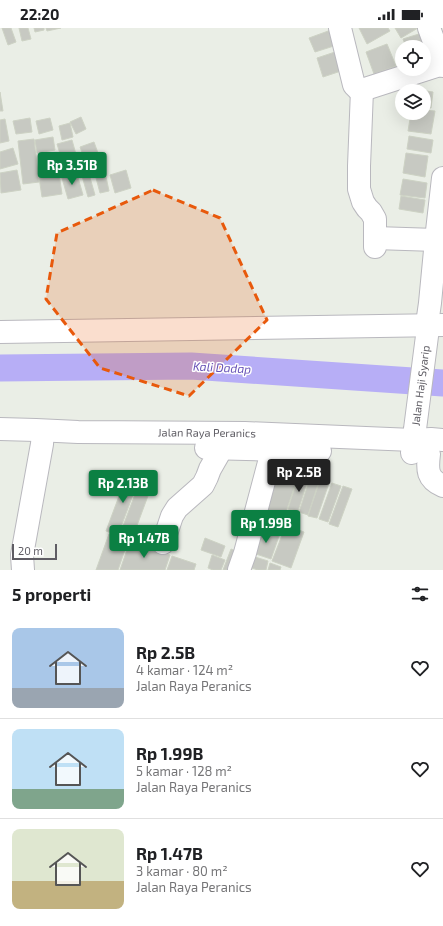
<!DOCTYPE html>
<html lang="id">
<meta charset="utf-8">
<style>
:root{--surface:#fff;--page:#f6f6f6;--text:#202124;--muted:#757577;--line:#e0e0e0;--accent:#0b8043}
body{margin:0;font-family:"Exo 2",sans-serif;background:var(--page);color:var(--text);height:100vh;display:flex;flex-direction:column;font-size:15px;white-space:nowrap}
*{box-sizing:border-box;margin:0}
p{font-size:13px;color:var(--muted)}
.icon{flex:none;width:22px;height:22px;fill:none;stroke:currentColor;stroke-width:2;stroke-linecap:round;stroke-linejoin:round}
.map{position:relative;height:542px;overflow:hidden}
.panel{display:flex;flex-direction:column;background:var(--surface);flex:1}
.panel>*{flex:none}
.buttons{position:absolute;left:395px;top:12px;display:grid;gap:8px}
.buttons a{display:grid;place-items:center;width:36px;height:36px;border-radius:50%;background:var(--surface);box-shadow:0 4px 16px #0002;font-size:20px}
.scale{position:absolute;left:12px;bottom:10px;width:45px;box-sizing:border-box;padding-left:4px;border:2px solid #5f5d64;border-top:0;font-size:11px;line-height:14px;white-space:nowrap;color:#5f5d64;-webkit-text-stroke:3px #fff;paint-order:stroke}
.price{position:absolute;translate:-50% -34px;padding:0 9px;border-radius:4px;background:var(--accent);color:#fff;font-size:13px;line-height:26px;filter:drop-shadow(0 1px 2px #0008)}
.price::after{content:'';position:absolute;left:50%;top:24px;width:12px;height:9px;margin-left:-6px;background:inherit;clip-path:polygon(0 0,100% 0,50% 100%)}
.price.selected{background:#222;color:#fff}
ul{padding:0;list-style:none}
li{display:flex;align-items:center;gap:12px;height:100px;padding:0 12px}
li+li{border-top:1px solid var(--line)}
li span{display:grid;place-items:center;flex:none;width:112px;height:80px;border-radius:8px;color:#555}
li>.icon{margin-inline-start:auto}
span .icon{width:48px;height:48px;fill:#fffc;stroke-width:1}
li b{font-size:17px}
h2{display:flex;justify-content:space-between;align-items:center;height:48px;padding:0 12px;font-size:17px}
.status{display:flex;justify-content:space-between;align-items:center;height:28px;padding:0 20px;background:var(--surface);direction:ltr}
.status svg{height:11px;fill:currentColor}
.map>svg:first-child{display:block}
.lines{fill:none;stroke-linecap:round;stroke-linejoin:round}
.river{stroke:#b7aef6;stroke-width:27}
.building{fill:#c7c9c2;stroke:#cdd2c4}
.minor-casing{stroke:#b9b8be;stroke-width:24}
.minor{stroke:#fff;stroke-width:22}
.marked{fill:#e8590c;fill-opacity:0.2;stroke:#e8590c;stroke-width:3;stroke-dasharray:8 5;stroke-linejoin:round}
.labels{text-anchor:middle;stroke-width:3;stroke-linejoin:round;paint-order:stroke}
.street-label{font-size:11px;fill:#5f5d64;stroke:#fff}
.water-label{font-size:12px;font-style:italic;fill:#6853b7;stroke:#fff}
</style>
<div class="status"><b>22:20</b><svg viewBox="0 0 49 12"><path d="M0 12V9h3v3zM5 12V6h3v6zM10 12V3h3v9zM15 12V0h3v12zM26 1h20v11H26zM47 4h2v5h-2z"/></svg></div>
<div class="map">
<svg width="443" height="542" viewBox="0 0 443 542">
<rect width="100%" height="100%" fill="#eaeee6"/>
<g class="lines">
<polyline class="river" points="0,340 191,338 443,355"/>
</g>
<g class="building">
<polygon points="2,0 11,0 16,14 8,17"/>
<polygon points="19,0 28,0 31,11 22,13"/>
<polygon points="34,0 44,0 44,2 35,4"/>
<polygon points="46,0 61,0 47,3"/>
<polygon points="359,0 388,0 390,3 367,16"/>
<polygon points="395,0 418,0 401,10"/>
<polygon points="331,2 337,17 315,24 309,10"/>
<polygon points="422,5 430,30 424,32 424,19 406,19 403,11"/>
<polygon points="387,16 396,38 374,46 366,24"/>
<polygon points="338,23 344,42 323,49 317,30"/>
<polygon points="414,61 433,64 431,80 424,79 424,63 413,63"/>
<polygon points="0,64 3,83 0,83"/>
<polygon points="424,82 435,83 431,106 408,103 411,85 424,85"/>
<polygon points="81,89 86,101 76,106 70,94"/>
<polygon points="30,90 32,104 16,106 13,93"/>
<polygon points="50,90 53,102 39,106 36,93"/>
<polygon points="5,91 9,113 0,115 0,92"/>
<polygon points="70,95 73,109 62,112 59,98"/>
<polygon points="409,108 433,112 431,125 407,121"/>
<polygon points="53,109 55,122 37,125 35,112"/>
<polygon points="34,111 39,154 23,156 18,113"/>
<polygon points="72,112 79,137 65,142 57,116"/>
<polygon points="94,114 102,136 88,141 80,119"/>
<polygon points="13,120 18,136 0,141 0,124"/>
<polygon points="406,125 428,128 425,149 403,145"/>
<polygon points="56,127 58,143 42,145 40,128"/>
<polygon points="17,142 21,162 1,165 0,145"/>
<polygon points="126,142 131,160 115,165 110,147"/>
<polygon points="105,144 109,163 100,165 95,146"/>
<polygon points="59,146 62,166 42,169 39,149"/>
<polygon points="77,146 83,167 68,171 62,150"/>
<polygon points="89,146 95,167 88,169 82,148"/>
<polygon points="403,151 427,155 425,170 400,167"/>
<polygon points="401,168 425,172 423,185 399,181"/>
<polygon points="128,444 140,448 118,507 106,503"/>
<polygon points="143,445 155,449 132,511 120,506"/>
<polygon points="299,446 309,449 298,483 288,481"/>
<polygon points="276,447 296,454 280,502 261,495"/>
<polygon points="310,450 319,453 308,487 299,484"/>
<polygon points="320,452 329,455 317,490 308,488"/>
<polygon points="332,455 341,458 328,494 319,491"/>
<polygon points="343,458 352,461 338,499 329,496"/>
<polygon points="286,497 304,504 291,540 272,533"/>
<polygon points="260,502 279,508 271,531 253,525"/>
<polygon points="109,506 128,513 118,542 96,542"/>
<polygon points="205,510 225,518 221,529 201,522"/>
<polygon points="130,513 170,527 165,542 120,542"/>
<polygon points="231,521 243,526 237,542 223,542"/>
<polygon points="212,527 225,532 221,542 213,542 208,540"/>
<polygon points="172,528 196,536 194,542 167,542"/>
<polygon points="255,529 268,533 266,542 258,542 252,540"/>
<polygon points="270,535 281,539 280,542 268,542"/>
</g>
<g class="lines">
<g class="minor-casing">
<g id="minor">
<polyline points="340,0 354,57 358,61 362,62 443,36"/>
<polyline points="429,0 443,38"/>
<polyline points="362,62 359,138 359,161 363,174 367,180 371,184 375,191 375,219"/>
<polyline points="375,210 436,212"/>
<polyline points="0,304 443,297"/>
<path id="s1" d="M0,401L36,402L78,404L245,405L413,412L431,411L443,412"/>
<polyline points="206,420 320,423"/>
<path id="s2" d="M412,425L413,412L415,401L427,308L428,289L430,275L436,212L443,150"/>
<path d="M429,426C427,442 427,451 443,458"/>
<polyline points="163,515 172,488 177,480 203,457 207,449 210,441 222,420"/>
<polyline points="23,542 22,527 42,416 43,403"/>
<polyline points="239,542 245,525 276,408"/>
</g>
</g>
<use href="#minor" class="minor"/>
</g>
<path class="marked" d="M153,162L220,190L267,292L189,368L100,340L46,271L57,205Z"/>
<g class="labels">
<g class="street-label">
<text dy="4" stroke="none"><textPath href="#s2" startOffset="68">Jalan Haji Syarip</textPath></text>
<text dy="4" stroke="none"><textPath href="#s1" startOffset="207">Jalan Raya Peranics</textPath></text>
</g>
<g class="water-label">
<text transform="translate(222 340) rotate(3)" y="4">Kali Dadap</text>
</g>
</g>
</svg>
<div class="buttons">
<a><svg class="icon" aria-label="locate" viewBox="0 0 24 24"><circle cx="12" cy="12" r="6"/><path d="M12 2v4M12 18v4M2 12h4M18 12h4"/></svg></a>
<a><svg class="icon" aria-label="layers" viewBox="0 0 24 24"><path d="M12 4l9 5-9 5-9-5zM3 14l9 5 9-5"/></svg></a>
</div>
<div class="scale">20 m</div>
<b class="price" style="left:72px;top:158px">Rp 3.51B</b>
<b class="price selected" style="left:299px;top:465px">Rp 2.5B</b>
<b class="price" style="left:123px;top:476px">Rp 2.13B</b>
<b class="price" style="left:266px;top:516px">Rp 1.99B</b>
<b class="price" style="left:144px;top:531px">Rp 1.47B</b>
</div>
<section class="panel">
<h2>5 properti<svg class="icon" aria-label="filters" viewBox="0 0 24 24"><path d="M4 7h16M4 17h16"/><circle cx="9" cy="7" r="2"/><circle cx="15" cy="17" r="2"/></svg></h2>
<ul>
<li><span style="background:linear-gradient(#a9c7e8 75%,#9aa5b1 0)"><svg class="icon" aria-label="home" viewBox="0 0 24 24"><path d="M3 11l9-7 9 7M6 9v11h12V9"/></svg></span><div><b>Rp 2.5B</b><p>4 kamar · 124 m²</p><p>Jalan Raya Peranics</p></div><svg class="icon" aria-label="heart" viewBox="0 0 24 24"><path d="M12 20l-8-8c-3-5 5-10 8-4 3-6 11-1 8 4z"/></svg></li>
<li><span style="background:linear-gradient(#bfe0f5 75%,#7fa58c 0)"><svg class="icon" aria-label="home" viewBox="0 0 24 24"><path d="M3 11l9-7 9 7M6 9v11h12V9"/></svg></span><div><b>Rp 1.99B</b><p>5 kamar · 128 m²</p><p>Jalan Raya Peranics</p></div><svg class="icon" aria-label="heart" viewBox="0 0 24 24"><path d="M12 20l-8-8c-3-5 5-10 8-4 3-6 11-1 8 4z"/></svg></li>
<li><span style="background:linear-gradient(#dfe7d0 65%,#c2b280 0)"><svg class="icon" aria-label="home" viewBox="0 0 24 24"><path d="M3 11l9-7 9 7M6 9v11h12V9"/></svg></span><div><b>Rp 1.47B</b><p>3 kamar · 80 m²</p><p>Jalan Raya Peranics</p></div><svg class="icon" aria-label="heart" viewBox="0 0 24 24"><path d="M12 20l-8-8c-3-5 5-10 8-4 3-6 11-1 8 4z"/></svg></li>
</ul>
</section>
